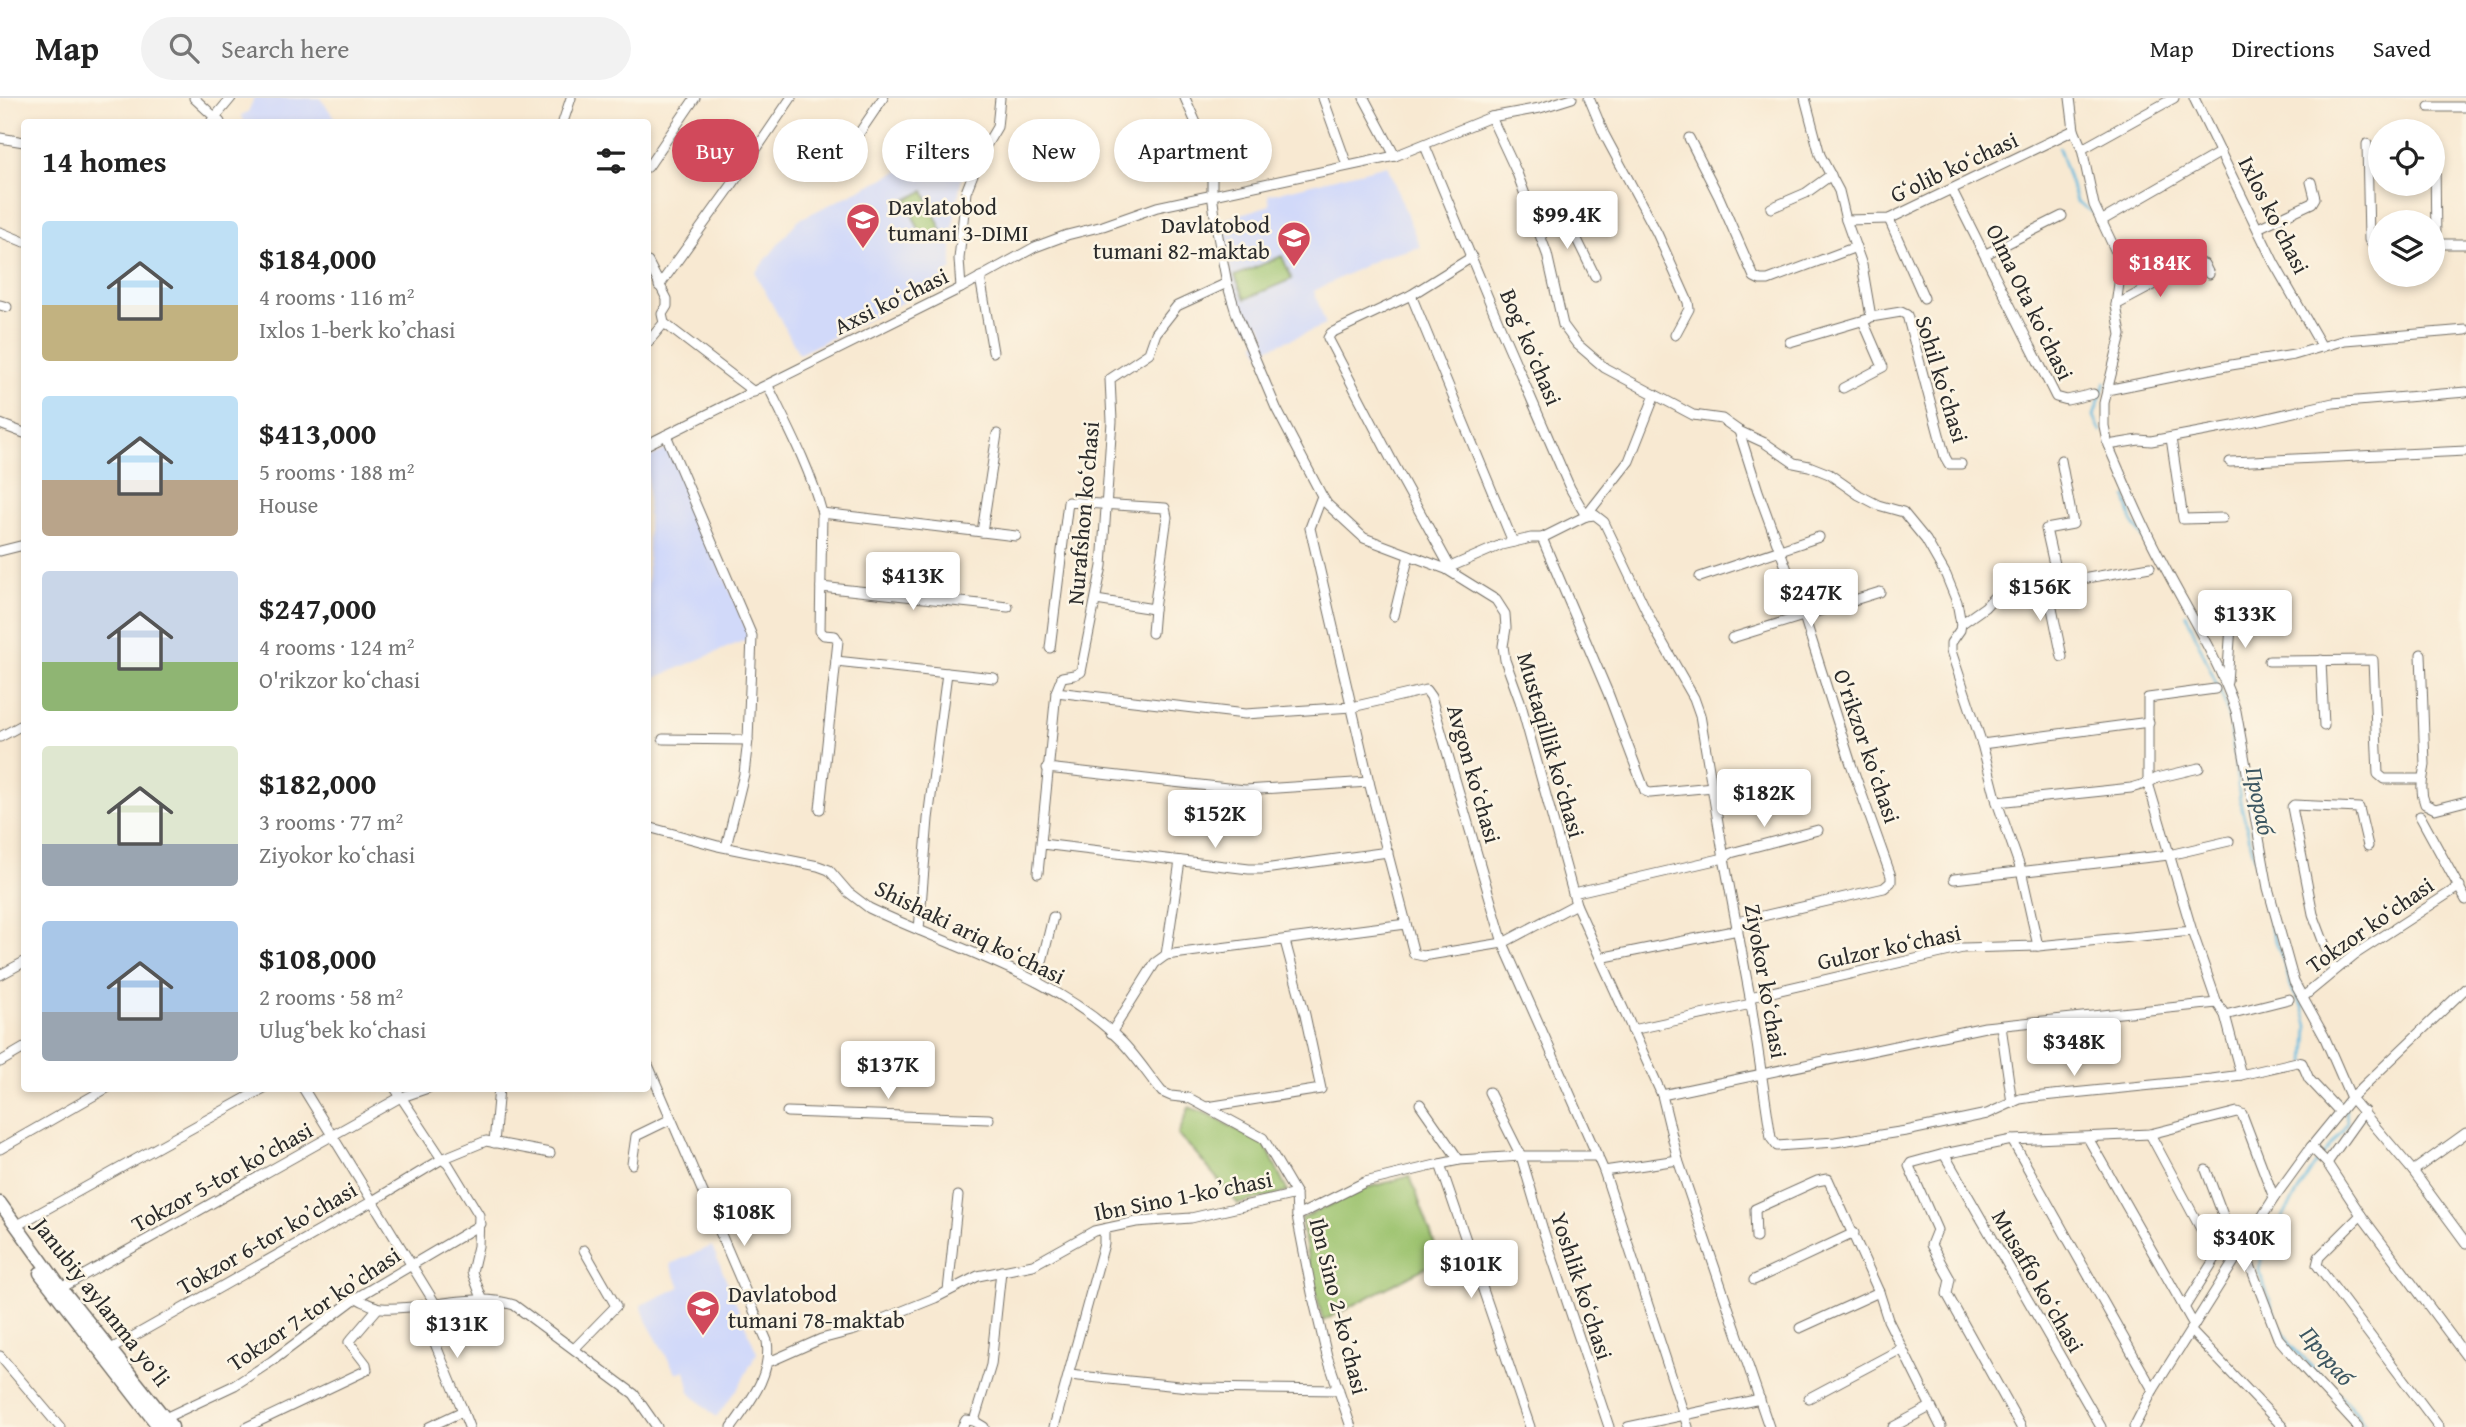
<!DOCTYPE html>
<meta charset="utf-8">
<style>
:root{--surface:#fff;--page:#f2f2f2;--text:#222;--muted:#767676;--line:#e0e0e0;--accent:#d1495b}
body{margin:0;font-family:"Gentium Book Plus",serif;background:var(--page);color:var(--text);height:100vh;display:flex;flex-direction:column;font-size:26px;white-space:nowrap}
*{box-sizing:border-box;margin:0}
p{font-size:23px;color:var(--muted)}
.icon{flex:none;width:38px;height:38px;fill:none;stroke:currentColor;stroke-width:2;stroke-linecap:round;stroke-linejoin:round}
.map{position:relative;flex:1;overflow:hidden}
.details{position:absolute;left:21px;top:21px;width:630px;height:973px;display:flex;flex-direction:column;background:var(--surface);border-radius:7px;box-shadow:0 4px 10px #0003}
.details>*{flex:none}
.guide{position:absolute;left:672px;top:21px;width:665px;height:63px;display:flex;gap:14px}
.fabs{position:absolute;left:2368px;top:21px;display:grid;gap:14px}
.fabs a{display:grid;place-items:center;width:77px;height:77px;border-radius:50%;background:var(--surface);box-shadow:0 4px 10px #0003;font-size:35px}
.price{position:absolute;translate:-50% -60px;padding:0 16px;border-radius:7px;background:#fff;color:#222;font-size:23px;line-height:46px;filter:drop-shadow(0 2px 4px #0008)}
.price::after{content:'';position:absolute;left:50%;top:42px;width:21px;height:16px;margin-left:-10px;background:inherit;clip-path:polygon(0 0,100% 0,50% 100%)}
.price.on{background:var(--accent);color:#fff}
ul{padding:0;list-style:none}
li{display:flex;align-items:center;gap:21px;height:175px;padding:0 21px}
li span{display:grid;place-items:center;flex:none;width:196px;height:140px;border-radius:7px;color:#555}
li>.icon{margin-inline-start:auto}
span .icon{width:84px;height:84px;fill:#fffc;stroke-width:1}
li b{font-size:30px}
h2{display:flex;justify-content:space-between;align-items:center;height:84px;padding:0 21px;font-size:30px}
.pill{padding:0 24px;border-radius:32px;background:var(--surface);box-shadow:0 4px 10px #0003;font-size:24px;line-height:63px}
.pill.on{background:var(--accent);color:#fff}
header{display:flex;align-items:center;gap:42px;box-sizing:border-box;height:98px;padding:0 35px;background:var(--surface);border-bottom:2px solid var(--line)}
header strong{font-size:33px}
nav{display:flex;gap:38px;margin-inline-start:auto;font-size:24px}
.search{width:490px;height:63px;background:var(--page);display:flex;align-items:center;gap:18px;box-sizing:border-box;padding:0 24px;border-radius:38px;color:var(--muted);font-size:26px}
.map>svg:first-child{display:block}
.built{fill:#d1d9f9}
.green{fill:#9bc26d;stroke:#63764c;stroke-width:2}
.lines{fill:none;stroke-linecap:round;stroke-linejoin:round}
.stream{stroke:#62b9df;stroke-width:2.5}
.minor-casing{stroke:#736e65;stroke-width:11}
.highway-casing{stroke:#736e65;stroke-width:15}
.minor{stroke:#fff;stroke-width:9}
.highway{stroke:#fff;stroke-width:12}
.labels{text-anchor:middle;stroke-width:5;stroke-linejoin:round;paint-order:stroke}
.street-label{font-size:23px;fill:#2b2b2b;stroke:#fcf5e5}
.poi-label{font-size:23px;fill:#2b2b2b;stroke:#fcf5e5;text-anchor:start}
.water-label{font-size:24px;font-style:italic;fill:#3c5661;stroke:#fcf5e5}
</style>
<header>
<strong>Map</strong>
<div class="search"><svg class="icon" aria-label="search" viewBox="0 0 24 24"><circle cx="10" cy="10" r="6"/><path d="M15 15l6 6"/></svg>Search here</div>
<nav><a>Map</a><a>Directions</a><a>Saved</a></nav>
</header>
<div class="map">
<svg width="2466" height="1329" viewBox="0 0 2466 1329">
<rect width="100%" height="100%" fill="#fcf5e5"/>
<filter id="ink" filterUnits="userSpaceOnUse"><feTurbulence type="fractalNoise" baseFrequency=".0143" numOctaves="2"/><feDisplacementMap in="SourceGraphic" scale="14" xChannelSelector="R" yChannelSelector="G"/><feConvolveMatrix kernelMatrix="1 2 1 2 8 2 1 2 1" color-interpolation-filters="sRGB"/></filter>
<filter id="wash" filterUnits="userSpaceOnUse"><feTurbulence type="fractalNoise" baseFrequency=".00686" numOctaves="4" result="noise"/><feDisplacementMap in="SourceGraphic" scale="28" xChannelSelector="R" yChannelSelector="G"/><feGaussianBlur stdDeviation="1.57" result="paint"/><feColorMatrix in="noise" values="0 0 0 0 0 0 0 0 0 0 0 0 0 0 0 0 0 1.4 0 .05"/><feComposite in="paint" operator="in"/></filter>
<g filter="url(#wash)">
<rect width="100%" height="100%" fill="#f8e9d2"/>
<g class="built">
<polygon points="254,0 320,0 338,24 244,24 241,17 248,14"/>
<polygon points="946,50 962,77 952,134 952,171 948,173 943,184 799,256 755,175 798,122"/>
<polygon points="1387,67 1420,149 1381,159 1314,193 1326,227 1259,254 1255,244 1266,239 1261,226 1247,230 1232,182 1222,122 1270,107 1268,97"/>
<polygon points="670,350 750,540 648,583 648,360"/>
<polygon points="712,1148 757,1255 737,1292 716,1319 690,1295 685,1272 676,1275 647,1224 641,1207 680,1189 670,1166"/>
</g>
<g class="green">
<polygon points="924,93 942,133 923,141 906,102"/>
<polygon points="1282,158 1292,181 1245,201 1235,178"/>
<polygon points="1189,1009 1210,1017 1263,1046 1268,1052 1288,1094 1238,1106 1194,1053 1178,1037"/>
<polygon points="1410,1078 1436,1150 1438,1163 1323,1223 1309,1166 1301,1121 1363,1091"/>
</g>
<g class="lines">
<g class="stream">
<polyline points="2059,50 2076,103 2093,115"/>
<polyline points="2101,334 2094,318 2105,284"/>
<polyline points="2126,399 2132,423 2149,449"/>
<polyline points="2186,516 2224,603 2230,627 2240,703 2265,801 2271,832 2283,862 2292,892 2303,909 2308,928 2306,964"/>
<polyline points="2325,991 2346,1012 2347,1024 2342,1034 2314,1068 2263,1151 2259,1173 2278,1224 2290,1247 2356,1314 2366,1329"/>
</g>
</g>
</g>
<g filter="url(#ink)">
<g class="lines">
<g class="minor-casing">
<g id="minor">
<polyline points="194,0 220,24"/>
<polyline points="1185,0 1212,61 1212,96 1217,133 1227,185 1237,218 1276,310 1322,398 1327,406 1364,440 1446,471 1496,502 1505,516 1506,530 1503,548 1505,562 1520,603 1576,806 1662,997 1678,1062 1769,1329"/>
<polyline points="1323,0 1347,67"/>
<polyline points="1364,0 1395,58"/>
<polyline points="1589,0 1604,36 1657,135 1688,204 1689,211 1675,237"/>
<polyline points="1805,0 1820,57 1839,93 1846,122 1862,167 1871,219 1901,214 1907,217 1945,359 1949,366 1961,366"/>
<path d="M2070,0L2074,32L2082,51L2094,107L2118,158L2121,171L2116,207L2121,237L2104,305V328L2108,347C2125,386 2141,426 2162,464C2188,514 2218,560 2236,613L2268,790L2294,884L2324,938L2351,1000L2413,1073L2466,1145"/>
<polyline points="2194,0 2274,165 2322,249"/>
<polyline points="2429,9 2466,9"/>
<polyline points="1491,19 1517,75 1547,156 1563,227 1577,246 1605,270 1693,317 1722,321 1739,333 1765,345 1794,365 1809,368 1829,376 1859,397 1878,407 1903,414 1926,442 1946,477 1957,504 1961,526 1985,509 1997,496 2150,469"/>
<polyline points="211,24 231,0"/>
<polyline points="563,24 571,0"/>
<polyline points="0,40 24,44"/>
<polyline points="1689,40 1719,99 1754,179 1760,182 1768,182 1856,149"/>
<polyline points="2367,46 2369,142 2373,147 2380,147"/>
<polyline points="1425,48 1501,231 1570,390 1586,418"/>
<polyline points="2082,51 2174,0"/>
<polyline points="843,59 883,0"/>
<polyline points="2435,60 2436,146 2466,146"/>
<polyline points="648,69 695,0"/>
<polyline points="1952,92 2056,299 2067,302 2093,296"/>
<polyline points="1771,110 1806,95 1831,77"/>
<polyline points="1889,121 1924,200"/>
<polyline points="1846,122 1889,121 2074,32"/>
<polyline points="2101,123 2221,54"/>
<polyline points="2258,130 2312,105 2315,100 2311,84"/>
<polyline points="1537,131 1567,121 1595,178"/>
<polyline points="0,134 24,144"/>
<polyline points="1986,156 2062,118"/>
<polyline points="648,164 667,201 667,208 662,216 664,225 754,294"/>
<polyline points="980,179 993,254"/>
<polyline points="659,188 734,84 791,0"/>
<polyline points="961,190 959,161 966,94 981,56 997,29 1000,0"/>
<polyline points="1411,197 1513,444"/>
<polyline points="0,207 7,209"/>
<polyline points="2116,207 2197,164 2204,166 2209,176"/>
<polyline points="648,244 664,225"/>
<polyline points="1790,244 1868,221"/>
<path d="M768,288C788,329 810,370 822,415L820,533L824,537L835,538L838,543L820,711"/>
<polyline points="1843,290 1883,269 1863,223"/>
<polyline points="2107,292 2231,267 2294,257 2345,242 2466,232"/>
<polyline points="0,326 24,335"/>
<polyline points="666,337 752,538 748,642 744,676 726,749"/>
<polyline points="2171,340 2183,421 2223,420"/>
<polyline points="648,346 961,190 1035,149 1067,137 1103,128 1157,109 1395,58 1491,19 1540,10 1572,0"/>
<polyline points="2108,347 2139,342 2151,343 2233,328 2333,305 2466,294"/>
<polyline points="2230,364 2466,353"/>
<polyline points="1322,398 1310,430 1369,684 1414,856 1423,858 1503,845 1576,806"/>
<polyline points="822,415 1016,438"/>
<polyline points="1586,418 1595,417 1604,424 1657,535 1694,600 1700,617 1724,760 1750,899 1771,1040 1777,1048 1835,1044 1906,1033 1987,1016 2020,1001 2033,999 2212,981 2241,977 2297,964 2302,965 2309,981 2339,1013"/>
<polyline points="982,434 997,336"/>
<polyline points="1542,440 1608,595 1645,693 1650,695 1713,689"/>
<polyline points="0,453 24,447"/>
<polyline points="1450,469 1392,363 1328,240 1331,235 1411,197 1472,159"/>
<polyline points="1448,470 1501,447 1531,440 1542,440 1586,418 1629,363 1655,297"/>
<polyline points="1700,479 1819,439"/>
<polyline points="2058,484 2046,431 2073,426 2061,362"/>
<polyline points="2047,486 2062,559"/>
<polyline points="821,489 1008,509"/>
<polyline points="1394,518 1409,457"/>
<polyline points="1961,526 1960,532 1951,545 1951,553 1982,646"/>
<polyline points="1152,535 1154,511"/>
<polyline points="1732,540 1880,494"/>
<polyline points="1050,550 1068,404 1165,410 1167,419 1154,511 1096,502"/>
<path d="M2421,556L2425,667C2423,681 2419,691 2425,706L2435,711L2466,703"/>
<polyline points="2321,562 2324,628"/>
<polyline points="836,563 994,580"/>
<polyline points="2269,563 2373,562 2378,676 2384,681 2421,681"/>
<polyline points="2227,584 2232,514 2234,510 2252,508"/>
<polyline points="1056,594 1245,616 1352,609 1426,592 1431,599 1503,845 1604,1073 1688,1329"/>
<polyline points="0,639 24,626"/>
<polyline points="663,641 748,642"/>
<polyline points="1047,670 1245,692 1369,684"/>
<polyline points="1997,704 2131,690 2148,685 2157,680 2199,670"/>
<polyline points="2420,718 2466,802"/>
<path d="M648,729L718,748L818,768L829,772L848,794L869,810C952,850 1055,877 1121,943C1136,958 1148,977 1162,994L1171,998L1189,1000L1263,1040L1296,1096L1297,1118L1312,1195L1327,1258L1351,1329"/>
<polyline points="1042,746 1249,771 1264,771 1388,754"/>
<polyline points="1180,763 1166,857 1406,826"/>
<polyline points="1038,775 1056,594 1062,579 1074,577 1081,574 1102,468 1112,323 1110,281 1149,255 1156,235 1177,208 1227,185"/>
<polyline points="1954,781 2169,757 2229,743"/>
<polyline points="1573,795 1724,760 1731,755 1818,732"/>
<polyline points="1737,824 1884,790 1891,784 1891,778 1851,666 1804,518 1758,393 1739,333"/>
<polyline points="919,832 928,721 947,575"/>
<polyline points="2192,833 2217,905 2225,917 2289,901"/>
<polyline points="2038,848 2021,772 1997,704 1982,646 2149,624"/>
<polyline points="1600,860 1738,832"/>
<polyline points="2334,872 2313,816 2292,709 2294,707 2359,710 2368,748"/>
<polyline points="0,877 24,864"/>
<polyline points="1037,884 1053,819"/>
<polyline points="1750,899 1963,850 2038,848 2192,833 2148,685 2148,600 2215,591"/>
<polyline points="2303,899 2354,857 2460,788"/>
<polyline points="2225,917 2241,977"/>
<polyline points="2001,928 2012,1005"/>
<polyline points="1632,932 1751,906"/>
<polyline points="1111,935 1155,865 1166,857"/>
<polyline points="0,964 24,950"/>
<path d="M648,967L767,1243C772,1277 751,1302 732,1329"/>
<polyline points="303,990 436,1207 434,1243 463,1313 429,1329"/>
<polyline points="395,990 442,1061 448,1066 479,1117 478,1148 472,1174 483,1203"/>
<polyline points="1489,994 1521,1058 1543,1132 1609,1329"/>
<polyline points="1662,997 1985,929 2217,905"/>
<polyline points="1420,1006 1459,1062"/>
<polyline points="1207,1009 1321,991 1305,917 1285,843"/>
<polyline points="787,1014 989,1021"/>
<polyline points="2150,1036 2216,1159 2184,1210"/>
<polyline points="2088,1040 2194,1227"/>
<polyline points="2012,1042 2153,1292"/>
<polyline points="494,1045 499,990"/>
<polyline points="2311,1049 2327,1065 2361,1117 2466,1258"/>
<polyline points="0,1051 107,990"/>
<polyline points="1944,1056 2101,1329"/>
<polyline points="2327,1065 2364,1013"/>
<polyline points="632,1066 636,1038 671,1021"/>
<polyline points="1440,1066 1530,1329"/>
<polyline points="2206,1072 2238,1157"/>
<polyline points="1604,1073 1678,1062"/>
<polyline points="2413,1073 2466,1035"/>
<polyline points="2361,1117 2319,1159 2317,1167 2439,1329"/>
<polyline points="1297,1118 1365,1084 1440,1066 1459,1062 1521,1058 1598,1058"/>
<polyline points="16,1128 264,990"/>
<polyline points="1756,1140 1755,1111 1817,1083 1828,1081 1879,1194 1888,1222 1941,1329"/>
<polyline points="2243,1149 2278,1240 2301,1267 2358,1329"/>
<polyline points="1754,1182 1854,1135"/>
<polyline points="61,1190 399,1000 428,990"/>
<polyline points="948,1193 958,1098"/>
<path d="M356,1200C364,1203 373,1210 382,1210C425,1213 472,1193 514,1207L634,1296L657,1329"/>
<polyline points="1800,1230 1879,1194"/>
<polyline points="2191,1233 2283,1329"/>
<polyline points="111,1251 371,1104 442,1061 486,1043 550,1055"/>
<polyline points="574,1251 616,1208 584,1152"/>
<polyline points="0,1258 60,1329"/>
<polyline points="769,1264 821,1241 855,1232 935,1200 978,1178 1033,1167 1094,1133 1136,1124 1191,1120 1296,1096"/>
<polyline points="1069,1277 1199,1290 1339,1292"/>
<polyline points="1809,1300 1901,1251"/>
<polyline points="461,1308 469,1329"/>
<polyline points="165,1320 235,1287 272,1263 356,1200 481,1126"/>
<polyline points="247,1329 367,1272 366,1266 349,1244 378,1210 374,1208"/>
<polyline points="962,1329 966,1322 974,1323"/>
<polyline points="984,1329 974,1323 991,1267 1001,1173"/>
<polyline points="1054,1329 1104,1146 1104,1131"/>
<polyline points="1628,1329 1760,1301"/>
<polyline points="1893,1329 1930,1309"/>
<polyline points="2021,1329 1947,1196 1950,1181 1931,1147 1937,1132 1909,1068 1911,1065 1944,1056 2012,1042 2150,1036 2237,1014 2242,1016 2274,1100"/>
<polyline points="2134,1329 2153,1292 2274,1100 2311,1049 2351,1000 2466,890"/>
</g>
</g>
<g class="highway-casing">
<g id="highway">
<polyline points="0,1105 61,1190 172,1329"/>
<polyline points="40,1175 159,1329"/>
</g>
</g>
<use href="#minor" class="minor"/>
<use href="#highway" class="highway"/>
</g>
</g>
<defs>
<g id="school-pin" transform="scale(1.75)"><path d="M0 17L-7.5 6A9.5 9.5 0 1 1 7.5 6Z" fill="#d1495b" stroke="#fcf5e5"/><path d="M0-5L7-2L0 1L-7-2ZM-4 1L0 2.5L4 1V4Q0 6-4 4Z" fill="#fff"/></g>
</defs>
<g fill-rule="evenodd">
<use href="#school-pin" x="863" y="122"/>
<use href="#school-pin" x="1294" y="140"/>
<use href="#school-pin" x="703" y="1209"/>
</g>
<g class="labels">
<g class="street-label">
<text transform="translate(1954 69) rotate(-25)" y="8">Gʻolib koʻchasi</text>
<text transform="translate(2274 117) rotate(63)" y="8">Ixlos koʻchasi</text>
<text transform="translate(891 203) rotate(-26)" y="8">Axsi koʻchasi</text>
<text transform="translate(2030 204) rotate(64)" y="8">Olma Ota koʻchasi</text>
<text transform="translate(1531 249) rotate(67)" y="8">Bogʻ koʻchasi</text>
<text transform="translate(1942 281) rotate(73)" y="8">Sohil koʻchasi</text>
<text transform="translate(1083 415) rotate(-85)" y="8">Nurafshon koʻchasi</text>
<text transform="translate(1551 647) rotate(74)" y="8">Mustaqillik koʻchasi</text>
<text transform="translate(1867 648) rotate(71)" y="8">O'rikzor koʻchasi</text>
<text transform="translate(1474 676) rotate(74)" y="8">Avgon koʻchasi</text>
<text transform="translate(2370 827) rotate(-35)" y="8">Tokzor koʻchasi</text>
<text transform="translate(970 834) rotate(26)" y="8">Shishaki ariq koʻchasi</text>
<text transform="translate(1889 849) rotate(-12)" y="8">Gulzor koʻchasi</text>
<text transform="translate(1766 883) rotate(80)" y="8">Ziyokor koʻchasi</text>
<text transform="translate(222 1079) rotate(-29)" y="8">Tokzor 5-tor koʼchasi</text>
<text transform="translate(1183 1098) rotate(-11)" y="8">Ibn Sino 1-koʼchasi</text>
<text transform="translate(267 1140) rotate(-30)" y="8">Tokzor 6-tor koʼchasi</text>
<text transform="translate(2038 1183) rotate(60)" y="8">Musaffo koʻchasi</text>
<text transform="translate(1582 1188) rotate(72)" y="8">Yoshlik koʻchasi</text>
<text transform="translate(102 1204) rotate(52)" y="8">Janubiy aylanma yoʻli</text>
<text transform="translate(1339 1208) rotate(76)" y="8">Ibn Sino 2-koʼchasi</text>
<text transform="translate(314 1211) rotate(-34)" y="8">Tokzor 7-tor koʼchasi</text>
</g>
<g class="poi-label">
<text x="888" y="117">Davlatobod<tspan x="888" dy="26">tumani 3-DIMI</tspan></text>
<text x="1270" y="135" text-anchor="end">Davlatobod<tspan x="1270" dy="26">tumani 82-maktab</tspan></text>
<text x="728" y="1204">Davlatobod<tspan x="728" dy="26">tumani 78-maktab</tspan></text>
</g>
<g class="water-label">
<text transform="translate(2260 703) rotate(79)" y="8">Прораб</text>
<text transform="translate(2327 1258) rotate(50)" y="8">Прораб</text>
</g>
</g>
</svg>
<div class="fabs">
<a><svg class="icon" aria-label="locate" viewBox="0 0 24 24"><circle cx="12" cy="12" r="6"/><path d="M12 2v4M12 18v4M2 12h4M18 12h4"/></svg></a>
<a><svg class="icon" aria-label="layers" viewBox="0 0 24 24"><path d="M12 4l9 5-9 5-9-5zM3 14l9 5 9-5"/></svg></a>
</div>
<b class="price" style="left:1567px;top:153px">$99.4K</b>
<b class="price on" style="left:2160px;top:201px">$184K</b>
<b class="price" style="left:913px;top:514px">$413K</b>
<b class="price" style="left:2040px;top:525px">$156K</b>
<b class="price" style="left:1811px;top:531px">$247K</b>
<b class="price" style="left:2245px;top:552px">$133K</b>
<b class="price" style="left:1764px;top:731px">$182K</b>
<b class="price" style="left:1215px;top:752px">$152K</b>
<b class="price" style="left:2074px;top:980px">$348K</b>
<b class="price" style="left:888px;top:1003px">$137K</b>
<b class="price" style="left:744px;top:1150px">$108K</b>
<b class="price" style="left:2244px;top:1176px">$340K</b>
<b class="price" style="left:1471px;top:1202px">$101K</b>
<b class="price" style="left:457px;top:1262px">$131K</b>
<div class="guide">
<a class="pill on">Buy</a>
<a class="pill">Rent</a>
<a class="pill">Filters</a>
<a class="pill">New</a>
<a class="pill">Apartment</a>
</div>
<section class="details">
<h2>14 homes<svg class="icon" aria-label="filters" viewBox="0 0 24 24"><path d="M4 7h16M4 17h16"/><circle cx="9" cy="7" r="2"/><circle cx="15" cy="17" r="2"/></svg></h2>
<ul>
<li><span style="background:linear-gradient(#bfe0f5 60%,#c2b280 0)"><svg class="icon" aria-label="home" viewBox="0 0 24 24"><path d="M3 11l9-7 9 7M6 9v11h12V9"/></svg></span><div><b>$184,000</b><p>4 rooms · 116 m²</p><p>Ixlos 1-berk koʼchasi</p></div></li>
<li><span style="background:linear-gradient(#bfe0f5 60%,#b9a48a 0)"><svg class="icon" aria-label="home" viewBox="0 0 24 24"><path d="M3 11l9-7 9 7M6 9v11h12V9"/></svg></span><div><b>$413,000</b><p>5 rooms · 188 m²</p><p>House</p></div></li>
<li><span style="background:linear-gradient(#c9d6e8 65%,#8fb573 0)"><svg class="icon" aria-label="home" viewBox="0 0 24 24"><path d="M3 11l9-7 9 7M6 9v11h12V9"/></svg></span><div><b>$247,000</b><p>4 rooms · 124 m²</p><p>O'rikzor koʻchasi</p></div></li>
<li><span style="background:linear-gradient(#dfe7d0 70%,#9aa5b1 0)"><svg class="icon" aria-label="home" viewBox="0 0 24 24"><path d="M3 11l9-7 9 7M6 9v11h12V9"/></svg></span><div><b>$182,000</b><p>3 rooms · 77 m²</p><p>Ziyokor koʻchasi</p></div></li>
<li><span style="background:linear-gradient(#a9c7e8 65%,#9aa5b1 0)"><svg class="icon" aria-label="home" viewBox="0 0 24 24"><path d="M3 11l9-7 9 7M6 9v11h12V9"/></svg></span><div><b>$108,000</b><p>2 rooms · 58 m²</p><p>Ulugʻbek koʻchasi</p></div></li>
</ul>
</section>
</div>
